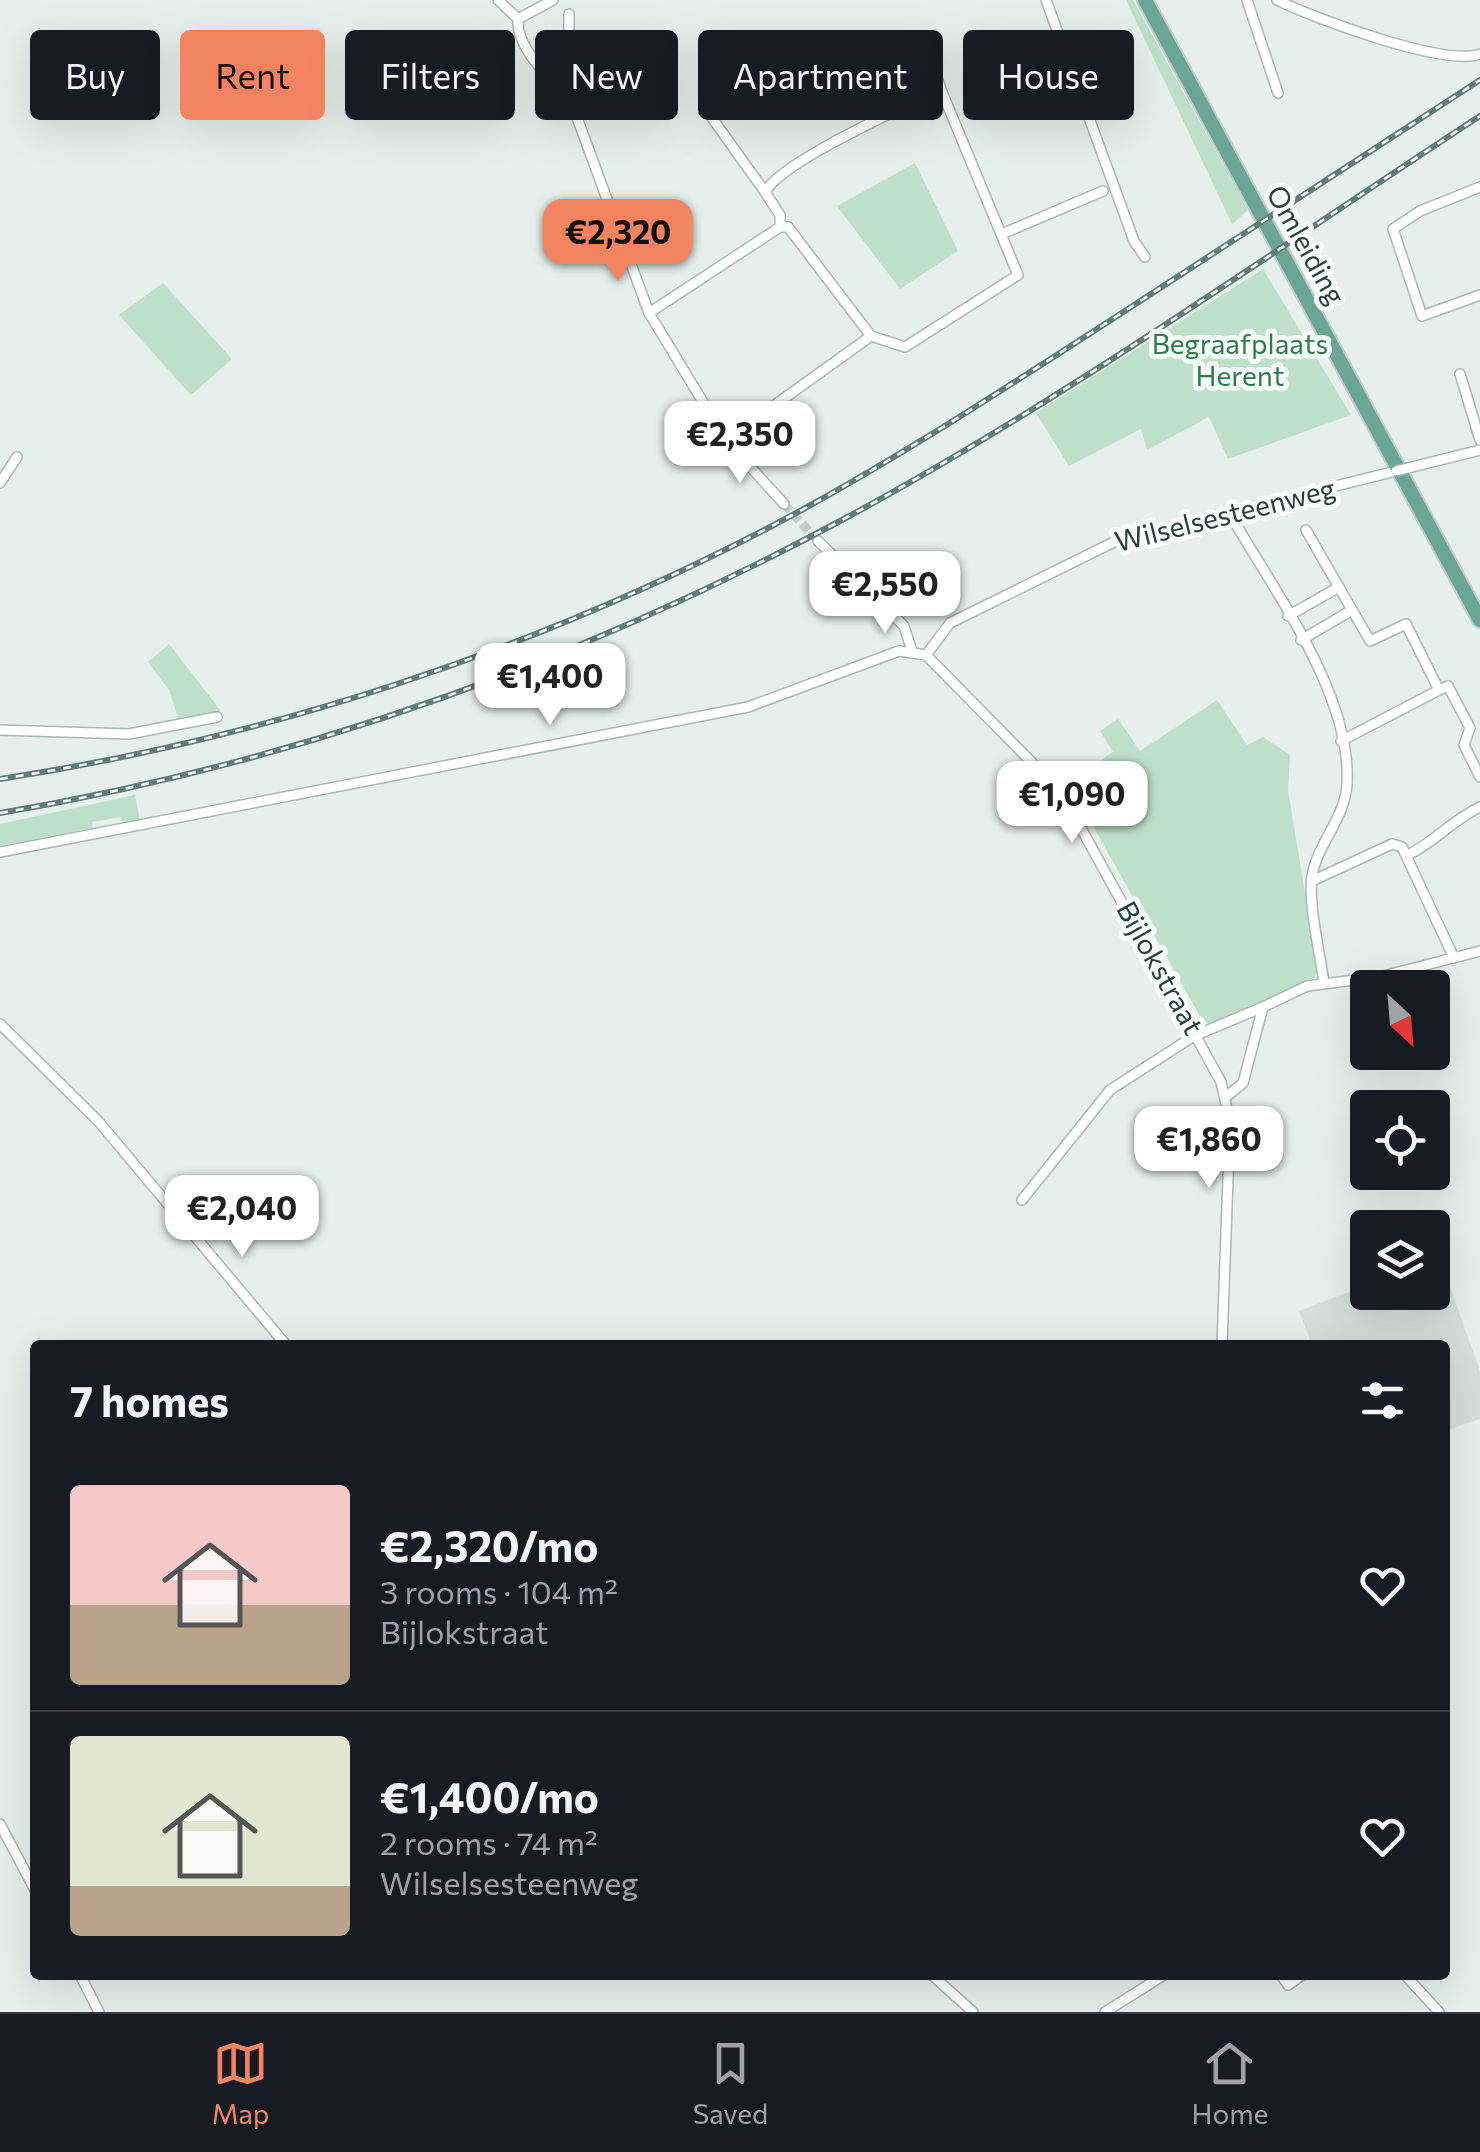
<!DOCTYPE html>
<meta charset="utf-8">
<style>
:root{--surface:#171b24;--page:#242831;--text:#f1f3f6;--muted:#9ea1a6;--line:#363941;--accent:#f4845f}
body{margin:0;font-family:Commissioner,sans-serif;background:var(--page);color:var(--text);height:100vh;display:flex;flex-direction:column;font-size:38px;white-space:nowrap}
*{box-sizing:border-box;margin:0}
p{font-size:32px;color:var(--muted)}
.icon{flex:none;width:55px;height:55px;fill:none;stroke:currentColor;stroke-width:2;stroke-linecap:round;stroke-linejoin:round}
.map{position:relative;flex:1;overflow:hidden}
.drawer{position:absolute;left:30px;top:1340px;width:1420px;height:640px;display:flex;flex-direction:column;background:var(--surface);border-radius:10px;box-shadow:0 10px 40px #0002}
.drawer>*{flex:none}
.guide{position:absolute;left:30px;top:30px;width:1420px;height:90px;display:flex;gap:20px}
.needle{width:65px;rotate:154deg}
.tools{position:absolute;left:1350px;top:970px;display:grid;gap:20px}
.tools a{display:grid;place-items:center;width:100px;height:100px;border-radius:10px;background:var(--surface);box-shadow:0 10px 40px #0002;font-size:50px}
.price{position:absolute;translate:-50% -85px;padding:0 22px;border-radius:20px;background:#fff;color:#222;font-size:32px;line-height:65px;filter:drop-shadow(0 2px 5px #0008)}
.price::after{content:'';position:absolute;left:50%;top:60px;width:30px;height:22px;margin-left:-15px;background:inherit;clip-path:polygon(0 0,100% 0,50% 100%)}
.price.selected{background:var(--accent);color:#111}
ul{padding:0;list-style:none}
li{display:flex;align-items:center;gap:30px;height:250px;padding:0 40px}
li+li{border-top:2px solid var(--line)}
li span{display:grid;place-items:center;flex:none;width:280px;height:200px;border-radius:10px;color:#555}
li>.icon{margin-inline-start:auto}
span .icon{width:120px;height:120px;fill:#fffc;stroke-width:1}
li b{font-size:42px}
h2{display:flex;justify-content:space-between;align-items:center;height:120px;padding:0 40px;font-size:42px}
.pill{padding:0 35px;border-radius:10px;background:var(--surface);box-shadow:0 10px 40px #0002;font-size:35px;line-height:90px}
.pill.selected{background:var(--accent);color:#111}
.dock{display:flex;justify-content:space-around;align-items:center;height:140px;border-top:2px solid var(--line);background:var(--surface);font-size:28px;color:var(--muted)}
.dock a{display:grid;justify-items:center;gap:5px}
.dock .selected{color:var(--accent)}
.map>svg:first-child{display:block}
.built{fill:#d4dfda}
.green{fill:#bfe0c8}
.lines{fill:none;stroke-linecap:round;stroke-linejoin:round}
.street-tunnel{stroke:#bfccc8;stroke-width:9;stroke-dasharray:9 4.5;stroke-linecap:butt}
.street-casing{stroke:#a8b8b2;stroke-width:12}
.primary-casing{stroke:#c2cac8;stroke-width:18}
.street{stroke:#fff;stroke-width:9}
.primary{stroke:#6aa596;stroke-width:14}
.rail-casing{stroke:#5f7d75;stroke-width:6}
.rail{stroke:#f7fbf9;stroke-width:2.5;stroke-dasharray:8;stroke-linecap:butt}
.street-bridge-casing{stroke:#a8b8b2;stroke-width:12;stroke-linecap:butt}
.street-bridge{stroke:#fff;stroke-width:9}
.labels{text-anchor:middle;stroke-width:10;stroke-linejoin:round;paint-order:stroke}
.street-label{font-size:28px;fill:#24423a;stroke:#f7fbf9}
.park-label{font-size:28px;fill:#2d7a4b;stroke:#f7fbf9}
</style>
<div class="map">
<svg width="1480" height="2012" viewBox="0 0 1480 2012">
<rect width="100%" height="100%" fill="#e6efeb"/>
<polygon class="built" points="1440,1259 1480,1371 1480,1419 1445,1431 1445,1345 1312,1345 1299,1311 1367,1285 1368,1292 1432,1292 1433,1261"/>
<g class="green">
<polygon points="1126,0 1133,0 1248,210 1232,224"/>
<polygon points="915,163 958,251 900,289 837,206"/>
<polygon points="1263,269 1351,415 1228,459 1209,417 1147,450 1141,429 1069,466 1036,413"/>
<polygon points="163,283 232,359 191,395 119,315"/>
<polygon points="169,644 221,711 179,721 169,690 148,662"/>
<polygon points="1217,700 1247,745 1263,737 1290,755 1288,790 1318,971 1314,978 1212,1026 1202,1020 1080,803 1065,786 1113,752 1100,731 1118,719 1140,751"/>
<polygon points="135,795 140,820 123,822 121,817 92,822 93,828 0,846 0,824"/>
</g>
<g class="lines">
<polyline class="street-tunnel" points="784,504 818,541"/>
<g class="street-casing">
<g id="street">
<path d="M498,0L518,19C516,48 549,79 569,96"/>
<polyline points="1046,0 1134,241 1145,257"/>
<polyline points="1247,0 1278,93"/>
<path d="M1277,0C1313,18 1445,67 1480,54"/>
<polyline points="569,14 569,96 649,313 726,440 784,504"/>
<polyline points="518,19 553,0"/>
<polyline points="925,43 942,92"/>
<polyline points="712,118 765,192"/>
<polyline points="1480,187 1420,211 1393,229 1422,316 1480,295"/>
<polyline points="780,227 788,227 871,336"/>
<polyline points="1004,233 1103,191"/>
<path d="M649,313L780,227V215L765,192C783,161 895,112 931,93L942,92L1018,275L905,347L871,336L726,440"/>
<polyline points="1460,374 1480,440"/>
<polyline points="1408,468 1480,450"/>
<polyline points="0,483 17,457"/>
<path d="M1230,514C1273,590 1352,694 1347,784C1345,819 1317,844 1312,876C1308,904 1320,953 1324,983"/>
<polyline points="1306,530 1370,641 1406,624 1439,690 1448,686 1470,728 1464,745 1480,777"/>
<polyline points="818,541 904,626 912,651"/>
<polyline points="1288,616 1339,587"/>
<polyline points="1301,640 1352,610"/>
<polyline points="926,655 950,623 1118,540 1396,471"/>
<polyline points="0,730 129,734 217,717"/>
<polyline points="1341,741 1439,690"/>
<polyline points="0,852 748,707 899,651 926,655 1061,792 1221,1082 1230,1122 1222,1345"/>
<path d="M1408,855C1437,840 1451,821 1480,807"/>
<polyline points="1312,881 1392,844 1402,847 1454,958"/>
<polyline points="0,1024 99,1122 286,1345"/>
<polyline points="1227,1096 1243,1083 1263,1007 1307,986 1379,977 1480,951"/>
<polyline points="1022,1200 1110,1090 1194,1036 1263,1007"/>
<polyline points="0,1824 35,1890"/>
<polyline points="80,1975 99,2012"/>
<polyline points="932,1975 973,2012"/>
<polyline points="1281,1975 1288,1985 1302,1975"/>
<polyline points="1405,1975 1439,2012"/>
<polyline points="1105,2012 1164,1975"/>
</g>
</g>
<g class="primary-casing">
<polyline id="primary" points="1145,0 1480,620"/>
</g>
<use href="#street" class="street"/>
<use href="#primary" class="primary"/>
<g class="rail-casing">
<g id="rail">
<path d="M0,779C268,738 530,652 770,527C888,465 999,392 1111,320C1234,240 1357,160 1480,80"/>
<path d="M0,813C296,763 578,662 842,520C1063,401 1270,253 1480,116"/>
</g>
</g>
<use href="#rail" class="rail"/>
<g class="street-bridge-casing">
<polyline id="street-bridge" points="1396,471 1408,468"/>
</g>
<use href="#street-bridge" class="street-bridge"/>
</g>
<g class="labels">
<g class="street-label">
<text transform="translate(1306 245) rotate(61)" y="10">Omleiding</text>
<text transform="translate(1225 515) rotate(-14)" y="10">Wilselsesteenweg</text>
<text transform="translate(1160 968) rotate(61)" y="10">Bijlokstraat</text>
</g>
<g class="park-label">
<text x="1240" y="354">Begraafplaats<tspan x="1240" dy="32">Herent</tspan></text>
</g>
</g>
</svg>
<div class="tools">
<a><svg class="needle" viewBox="-14 -14 28 28"><path d="M0-13l5 13h-10z" fill="#e53935"/><path d="M0 13l5-13h-10z" fill="#9ea1a6"/></svg></a>
<a><svg class="icon" aria-label="locate" viewBox="0 0 24 24"><circle cx="12" cy="12" r="6"/><path d="M12 2v4M12 18v4M2 12h4M18 12h4"/></svg></a>
<a><svg class="icon" aria-label="layers" viewBox="0 0 24 24"><path d="M12 4l9 5-9 5-9-5zM3 14l9 5 9-5"/></svg></a>
</div>
<b class="price selected" style="left:618px;top:284px">€2,320</b>
<b class="price" style="left:740px;top:486px">€2,350</b>
<b class="price" style="left:885px;top:636px">€2,550</b>
<b class="price" style="left:550px;top:728px">€1,400</b>
<b class="price" style="left:1072px;top:846px">€1,090</b>
<b class="price" style="left:1209px;top:1191px">€1,860</b>
<b class="price" style="left:242px;top:1260px">€2,040</b>
<div class="guide">
<a class="pill">Buy</a>
<a class="pill selected">Rent</a>
<a class="pill">Filters</a>
<a class="pill">New</a>
<a class="pill">Apartment</a>
<a class="pill">House</a>
</div>
<section class="drawer">
<h2>7 homes<svg class="icon" aria-label="filters" viewBox="0 0 24 24"><path d="M4 7h16M4 17h16"/><circle cx="9" cy="7" r="2"/><circle cx="15" cy="17" r="2"/></svg></h2>
<ul>
<li><span style="background:linear-gradient(#f6c9c9 60%,#b9a48a 0)"><svg class="icon" aria-label="home" viewBox="0 0 24 24"><path d="M3 11l9-7 9 7M6 9v11h12V9"/></svg></span><div><b>€2,320/mo</b><p>3 rooms · 104 m²</p><p>Bijlokstraat</p></div><svg class="icon" aria-label="heart" viewBox="0 0 24 24"><path d="M12 20l-8-8c-3-5 5-10 8-4 3-6 11-1 8 4z"/></svg></li>
<li><span style="background:linear-gradient(#dfe7d0 75%,#b9a48a 0)"><svg class="icon" aria-label="home" viewBox="0 0 24 24"><path d="M3 11l9-7 9 7M6 9v11h12V9"/></svg></span><div><b>€1,400/mo</b><p>2 rooms · 74 m²</p><p>Wilselsesteenweg</p></div><svg class="icon" aria-label="heart" viewBox="0 0 24 24"><path d="M12 20l-8-8c-3-5 5-10 8-4 3-6 11-1 8 4z"/></svg></li>
</ul>
</section>
</div>
<nav class="dock">
<a class="selected"><svg class="icon" aria-label="map" viewBox="0 0 24 24"><path d="M3 6l6-2 6 2 6-2v14l-6 2-6-2-6 2zM9 4v14M15 6v14"/></svg>Map</a>
<a><svg class="icon" aria-label="saved" viewBox="0 0 24 24"><path d="M7 4h10v16l-5-4-5 4z"/></svg>Saved</a>
<a><svg class="icon" aria-label="home" viewBox="0 0 24 24"><path d="M3 11l9-7 9 7M6 9v11h12V9"/></svg>Home</a>
</nav>
